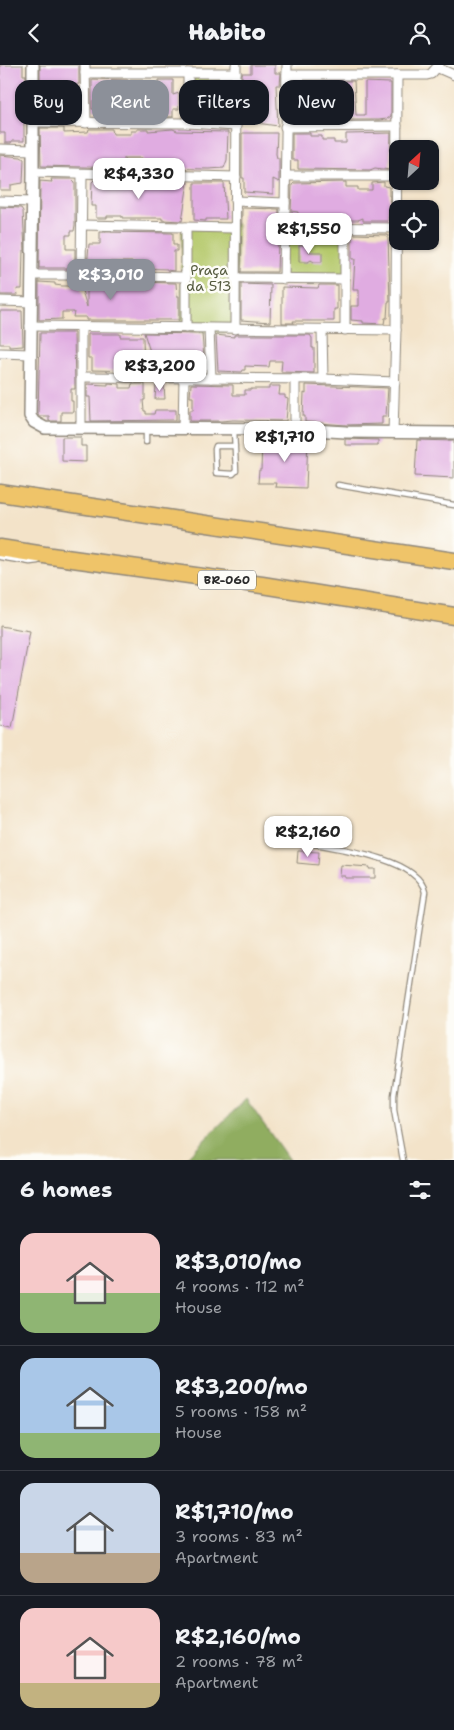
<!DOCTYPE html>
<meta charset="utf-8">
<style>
:root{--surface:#171b24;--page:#20242c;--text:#f1f3f6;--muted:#9ea1a6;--line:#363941;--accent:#8c9099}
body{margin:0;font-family:"Shantell Sans",sans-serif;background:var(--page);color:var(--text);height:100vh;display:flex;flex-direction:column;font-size:19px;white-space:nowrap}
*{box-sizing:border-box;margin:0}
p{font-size:16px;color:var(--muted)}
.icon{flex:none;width:28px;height:28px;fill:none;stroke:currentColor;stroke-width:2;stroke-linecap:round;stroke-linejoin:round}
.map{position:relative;height:1095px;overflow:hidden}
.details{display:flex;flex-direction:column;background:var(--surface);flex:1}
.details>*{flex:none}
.top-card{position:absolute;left:15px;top:15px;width:425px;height:45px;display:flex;gap:10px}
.needle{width:32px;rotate:26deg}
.fabs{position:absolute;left:389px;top:75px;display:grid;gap:10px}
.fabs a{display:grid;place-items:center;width:50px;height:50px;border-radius:10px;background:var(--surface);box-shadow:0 1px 4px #0004;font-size:25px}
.price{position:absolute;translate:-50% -42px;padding:0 11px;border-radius:10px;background:#fff;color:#222;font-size:16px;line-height:32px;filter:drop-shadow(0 1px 2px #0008)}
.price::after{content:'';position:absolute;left:50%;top:30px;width:15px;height:11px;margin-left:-8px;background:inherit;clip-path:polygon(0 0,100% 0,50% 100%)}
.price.on{background:var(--accent);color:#fff}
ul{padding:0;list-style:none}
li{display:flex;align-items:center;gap:15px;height:125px;padding:0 20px}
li+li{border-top:1px solid var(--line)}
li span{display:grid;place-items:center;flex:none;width:140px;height:100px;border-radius:15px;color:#555}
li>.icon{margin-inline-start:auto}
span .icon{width:60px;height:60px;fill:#fffc;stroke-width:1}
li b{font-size:21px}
h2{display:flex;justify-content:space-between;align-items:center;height:60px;padding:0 20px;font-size:21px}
.pill{padding:0 18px;border-radius:15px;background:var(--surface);box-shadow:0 1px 4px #0004;font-size:18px;line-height:45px}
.pill.on{background:var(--accent);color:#fff}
header{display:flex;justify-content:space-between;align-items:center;height:65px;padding:0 20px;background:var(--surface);font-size:22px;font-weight:800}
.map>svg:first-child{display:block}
.green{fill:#b5c96c;stroke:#707a4c}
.forest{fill:#90ad60;stroke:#5e6c46}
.building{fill:#e0ace1}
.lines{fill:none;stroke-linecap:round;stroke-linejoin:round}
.service-casing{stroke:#8f877a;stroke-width:7}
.minor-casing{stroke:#8f877a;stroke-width:11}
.tertiary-casing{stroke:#8f877a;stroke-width:14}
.motorway-casing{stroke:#8f877a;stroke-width:19}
.service{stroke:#fff;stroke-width:4.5}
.minor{stroke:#fff;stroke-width:9}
.tertiary{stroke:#fff;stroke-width:11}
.motorway{stroke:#efc469;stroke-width:16}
.labels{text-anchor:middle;stroke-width:5;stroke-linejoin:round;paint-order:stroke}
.shield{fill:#fdfcf7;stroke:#6a6a68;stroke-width:1}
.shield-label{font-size:12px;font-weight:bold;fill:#2b2b2b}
.park-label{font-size:14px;fill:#545a3e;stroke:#fdfcf7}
</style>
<header><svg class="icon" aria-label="back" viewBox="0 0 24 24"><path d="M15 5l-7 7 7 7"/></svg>Habito<svg class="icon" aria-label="person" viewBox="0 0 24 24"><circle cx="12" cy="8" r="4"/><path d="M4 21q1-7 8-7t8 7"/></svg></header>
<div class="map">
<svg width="454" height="1095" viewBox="0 0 454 1095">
<rect width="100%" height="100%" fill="#fdfcf7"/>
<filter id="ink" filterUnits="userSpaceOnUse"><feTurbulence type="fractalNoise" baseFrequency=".02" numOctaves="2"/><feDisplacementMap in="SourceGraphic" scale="10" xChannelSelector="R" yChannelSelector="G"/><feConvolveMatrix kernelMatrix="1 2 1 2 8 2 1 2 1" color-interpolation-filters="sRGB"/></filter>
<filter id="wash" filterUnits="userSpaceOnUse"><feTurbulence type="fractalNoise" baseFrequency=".0096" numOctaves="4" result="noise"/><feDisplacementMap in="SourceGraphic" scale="20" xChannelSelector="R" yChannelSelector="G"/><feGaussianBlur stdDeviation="1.12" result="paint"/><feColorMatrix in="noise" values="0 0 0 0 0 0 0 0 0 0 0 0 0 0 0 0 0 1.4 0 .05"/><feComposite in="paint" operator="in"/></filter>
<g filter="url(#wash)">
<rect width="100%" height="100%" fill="#f3e3c9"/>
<g class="green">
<polygon points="193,8 236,8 236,55 192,53"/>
<polygon points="182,159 237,159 237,268 181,266"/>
<polygon points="280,160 348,163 347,217 279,216"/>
</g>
<polygon class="forest" points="246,1034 289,1095 184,1095"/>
<g id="blocks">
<g class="building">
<polygon points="0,0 23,0 23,10 26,10 26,58 24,58 24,76 12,76 11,78 5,78 5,68 0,68"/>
<polygon points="40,0 79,0 79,19 74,20 75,32 79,32 78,51 48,51 48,49 40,49"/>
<polygon points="251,0 275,0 275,8 281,8 280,20 276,20 278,61 242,56 242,8 251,8"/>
<polygon points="92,14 128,15 128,18 147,19 147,23 159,23 159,15 173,15 173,30 179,28 179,44 173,44 173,52 154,52 154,48 135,48 135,51 102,51 102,44 92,44"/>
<polygon points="322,16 354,16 356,50 365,50 365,17 391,18 391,51 387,54 379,55 338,55 338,53 295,53 294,36 300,36 301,18 321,19"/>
<polygon points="40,63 64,63 64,68 88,67 89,64 112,64 113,69 131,69 131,66 137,66 137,64 148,64 148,66 173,64 177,66 228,67 227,95 224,103 209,104 147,103 142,102 142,93 124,93 124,103 41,101"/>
<polygon points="242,68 277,68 276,89 277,93 279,93 279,117 273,114 273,129 244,127 244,113 242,113"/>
<polygon points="292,68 310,68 310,71 322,71 322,75 334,75 334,78 346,78 346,69 391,68 390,105 375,103 370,105 298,104 298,95 292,95"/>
<polygon points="0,90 21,92 24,94 23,118 11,120 11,125 0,125"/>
<polygon points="51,114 72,114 75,117 75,160 74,166 71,166 71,170 66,170 66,184 75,184 75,203 39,203 40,116 52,117"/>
<polygon points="94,115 112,115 112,117 188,117 182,156 162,155 162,153 122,153 122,151 107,151 107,153 96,153 96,141 91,141 92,117"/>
<polygon points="346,117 346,122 358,122 358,125 372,125 372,118 384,117 384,121 389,122 389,131 390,131 388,156 363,156 363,153 358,155 346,155 346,156 298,154 298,147 291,146 292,120 294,118"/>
<polygon points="194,118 224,118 226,154 206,154 206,156 194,155"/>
<polygon points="0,142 21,143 23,146 25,186 23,186 22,224 17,224 18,230 0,230"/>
<polygon points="242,143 279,144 277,207 241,207"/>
<polygon points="100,167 173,168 173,180 177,180 177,186 174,186 174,206 167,205 167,204 133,203 133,197 107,197 107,204 87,204 89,179 100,179"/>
<polygon points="352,169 388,170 390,237 388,237 387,253 385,253 384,259 363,258 363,256 351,255 351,241 359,241 359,225 353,225 355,194 352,194"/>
<polygon points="299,180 308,180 309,187 322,187 322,197 314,197 311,195 308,197 299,197"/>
<polygon points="74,216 79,216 87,242 87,216 176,218 177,231 179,231 179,255 86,255 86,252 73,252 74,247 62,247 62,254 39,255 39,217 55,218 55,220 62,221 74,221"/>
<polygon points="241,219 271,220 270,257 241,255"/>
<polygon points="319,220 337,220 337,244 334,244 334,256 293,256 294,258 282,258 282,222 318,223"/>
<polygon points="0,246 22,246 23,281 9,282 9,279 0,279"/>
<polygon points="40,268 74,268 75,324 71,324 71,336 73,336 73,347 61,347 61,356 49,356 49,351 39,351 38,349"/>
<polygon points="144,268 202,269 204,294 197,294 197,301 185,301 185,306 156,306 157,296 153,296"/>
<polygon points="88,269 120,269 120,272 143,272 144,306 92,305 92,293 88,293"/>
<polygon points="216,270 234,272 234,270 310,270 312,273 312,283 314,283 314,308 281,307 282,296 270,296 269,302 245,301 245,305 243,305 242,307 218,306"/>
<polygon points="108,318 120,319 120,323 131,323 132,319 145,319 145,335 143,335 144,346 146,346 146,349 154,349 155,345 176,345 176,355 91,356 90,332 87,332 87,319 108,320"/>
<polygon points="191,319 233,320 233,330 245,330 245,325 251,325 251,324 269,324 269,321 280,321 279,330 285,330 285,333 288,334 286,356 233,355 221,356 190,356 190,345 193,345 193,332 190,332"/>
<polygon points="156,320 164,320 165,334 155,334"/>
<polygon points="306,320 388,323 386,351 382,351 382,359 346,360 305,357 305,351 303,351 304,328 306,329"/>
<polygon points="62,372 81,372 81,381 86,381 86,397 62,396"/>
<polygon points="278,374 308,374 306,423 275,422 276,418 258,418 259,405 261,405 262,377 277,378"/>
<polygon points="345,374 378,375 378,380 345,380"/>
<polygon points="417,375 454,376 454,413 415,411"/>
<polygon points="0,561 30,566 12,663 0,661"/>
<polygon points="298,786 319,787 318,800 297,798"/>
<polygon points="341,800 370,802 369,804 375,804 375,813 345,813 345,811 340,811"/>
</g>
</g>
</g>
<g filter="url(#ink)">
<use href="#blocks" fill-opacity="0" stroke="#8f877a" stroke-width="1"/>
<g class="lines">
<g class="service-casing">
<g id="service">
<polyline points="234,365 236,406 233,409 216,408 215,384 216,381 235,381"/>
<polyline points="146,377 146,365"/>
<polyline points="338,420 454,440"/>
<polyline points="0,492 30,497 38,496"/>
<path d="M296,776C327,782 418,791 425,827L394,1030V1045L403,1095"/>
</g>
</g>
<g class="minor-casing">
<g id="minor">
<polyline points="85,0 86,58"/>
<polyline points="438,3 454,10"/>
<polyline points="85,8 236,8"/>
<polyline points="188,8 188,58"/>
<polyline points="287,10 427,10 431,9 439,0"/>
<polyline points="33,57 188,58 236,61"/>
<polyline points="285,62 397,61"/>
<polyline points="0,84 33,85"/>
<polyline points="33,107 236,112"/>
<polyline points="286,111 396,111"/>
<polyline points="0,136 32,137"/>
<polyline points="235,136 285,138"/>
<polyline points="82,160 234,163"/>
<polyline points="285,162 396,163"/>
<polyline points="345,163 345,265"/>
<polyline points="32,210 81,210 186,212"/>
<polyline points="81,210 82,109"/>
<polyline points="235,213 345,214"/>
<polyline points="284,214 287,0"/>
<polyline points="0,236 32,237"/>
<polyline points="30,261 396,265"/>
<polyline points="186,263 186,162"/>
<polyline points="209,264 211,313"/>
<polyline points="235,264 236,0"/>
<polyline points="322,265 323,314"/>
<polyline points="0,288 30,289"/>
<polyline points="82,312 323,314 395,317"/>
<polyline points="295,315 295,364"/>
<polyline points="81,363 81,262"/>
<polyline points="183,364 184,313"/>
<polyline points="393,368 396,265 397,10"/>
</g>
</g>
<g class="tertiary-casing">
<polyline id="tertiary" points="33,0 33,107 30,351 34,357 45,363 295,364 346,367 454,368"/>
</g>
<g class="motorway-casing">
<g id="motorway">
<polyline points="0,428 454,496"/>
<polyline points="0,483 51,491 262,520 454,551"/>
</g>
</g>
<use href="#service" class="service"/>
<use href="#minor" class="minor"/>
<use href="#tertiary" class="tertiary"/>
<use href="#motorway" class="motorway"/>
</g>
</g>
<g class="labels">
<rect class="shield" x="198" y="505.5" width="58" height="19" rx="4"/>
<g class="shield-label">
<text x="227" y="519">BR-060</text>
</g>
<g class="park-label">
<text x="209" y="210">Praça<tspan x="209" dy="16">da 513</tspan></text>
</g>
</g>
</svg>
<div class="fabs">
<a><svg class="needle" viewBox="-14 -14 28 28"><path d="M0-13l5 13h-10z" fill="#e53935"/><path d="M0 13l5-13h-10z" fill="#9ea1a6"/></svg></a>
<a><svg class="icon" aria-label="locate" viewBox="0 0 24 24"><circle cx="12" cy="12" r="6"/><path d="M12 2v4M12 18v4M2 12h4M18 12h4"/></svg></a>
</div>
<b class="price" style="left:139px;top:135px">R$4,330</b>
<b class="price" style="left:309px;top:190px">R$1,550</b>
<b class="price on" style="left:111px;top:236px">R$3,010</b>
<b class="price" style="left:160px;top:327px">R$3,200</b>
<b class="price" style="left:285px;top:398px">R$1,710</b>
<b class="price" style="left:308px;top:793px">R$2,160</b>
<div class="top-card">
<a class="pill">Buy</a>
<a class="pill on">Rent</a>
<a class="pill">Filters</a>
<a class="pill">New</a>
</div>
</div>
<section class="details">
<h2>6 homes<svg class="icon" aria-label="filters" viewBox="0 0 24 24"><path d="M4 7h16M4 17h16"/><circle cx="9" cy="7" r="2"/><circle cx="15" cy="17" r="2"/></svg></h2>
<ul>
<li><span style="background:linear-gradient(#f6c9c9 60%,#8fb573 0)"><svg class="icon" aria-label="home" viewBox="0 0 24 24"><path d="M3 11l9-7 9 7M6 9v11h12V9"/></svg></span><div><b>R$3,010/mo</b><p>4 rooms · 112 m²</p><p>House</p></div></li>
<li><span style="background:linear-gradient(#a9c7e8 75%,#8fb573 0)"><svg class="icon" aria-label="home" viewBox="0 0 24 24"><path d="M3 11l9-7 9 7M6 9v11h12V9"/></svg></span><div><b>R$3,200/mo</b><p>5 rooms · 158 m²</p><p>House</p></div></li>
<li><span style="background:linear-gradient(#c9d6e8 70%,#b9a48a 0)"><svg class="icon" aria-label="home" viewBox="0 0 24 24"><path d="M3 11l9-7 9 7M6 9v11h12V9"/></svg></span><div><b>R$1,710/mo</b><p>3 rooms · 83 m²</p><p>Apartment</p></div></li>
<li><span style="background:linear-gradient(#f6c9c9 75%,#c2b280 0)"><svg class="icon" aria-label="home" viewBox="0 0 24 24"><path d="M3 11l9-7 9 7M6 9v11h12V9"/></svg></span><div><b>R$2,160/mo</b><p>2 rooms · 78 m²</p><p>Apartment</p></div></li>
</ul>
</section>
